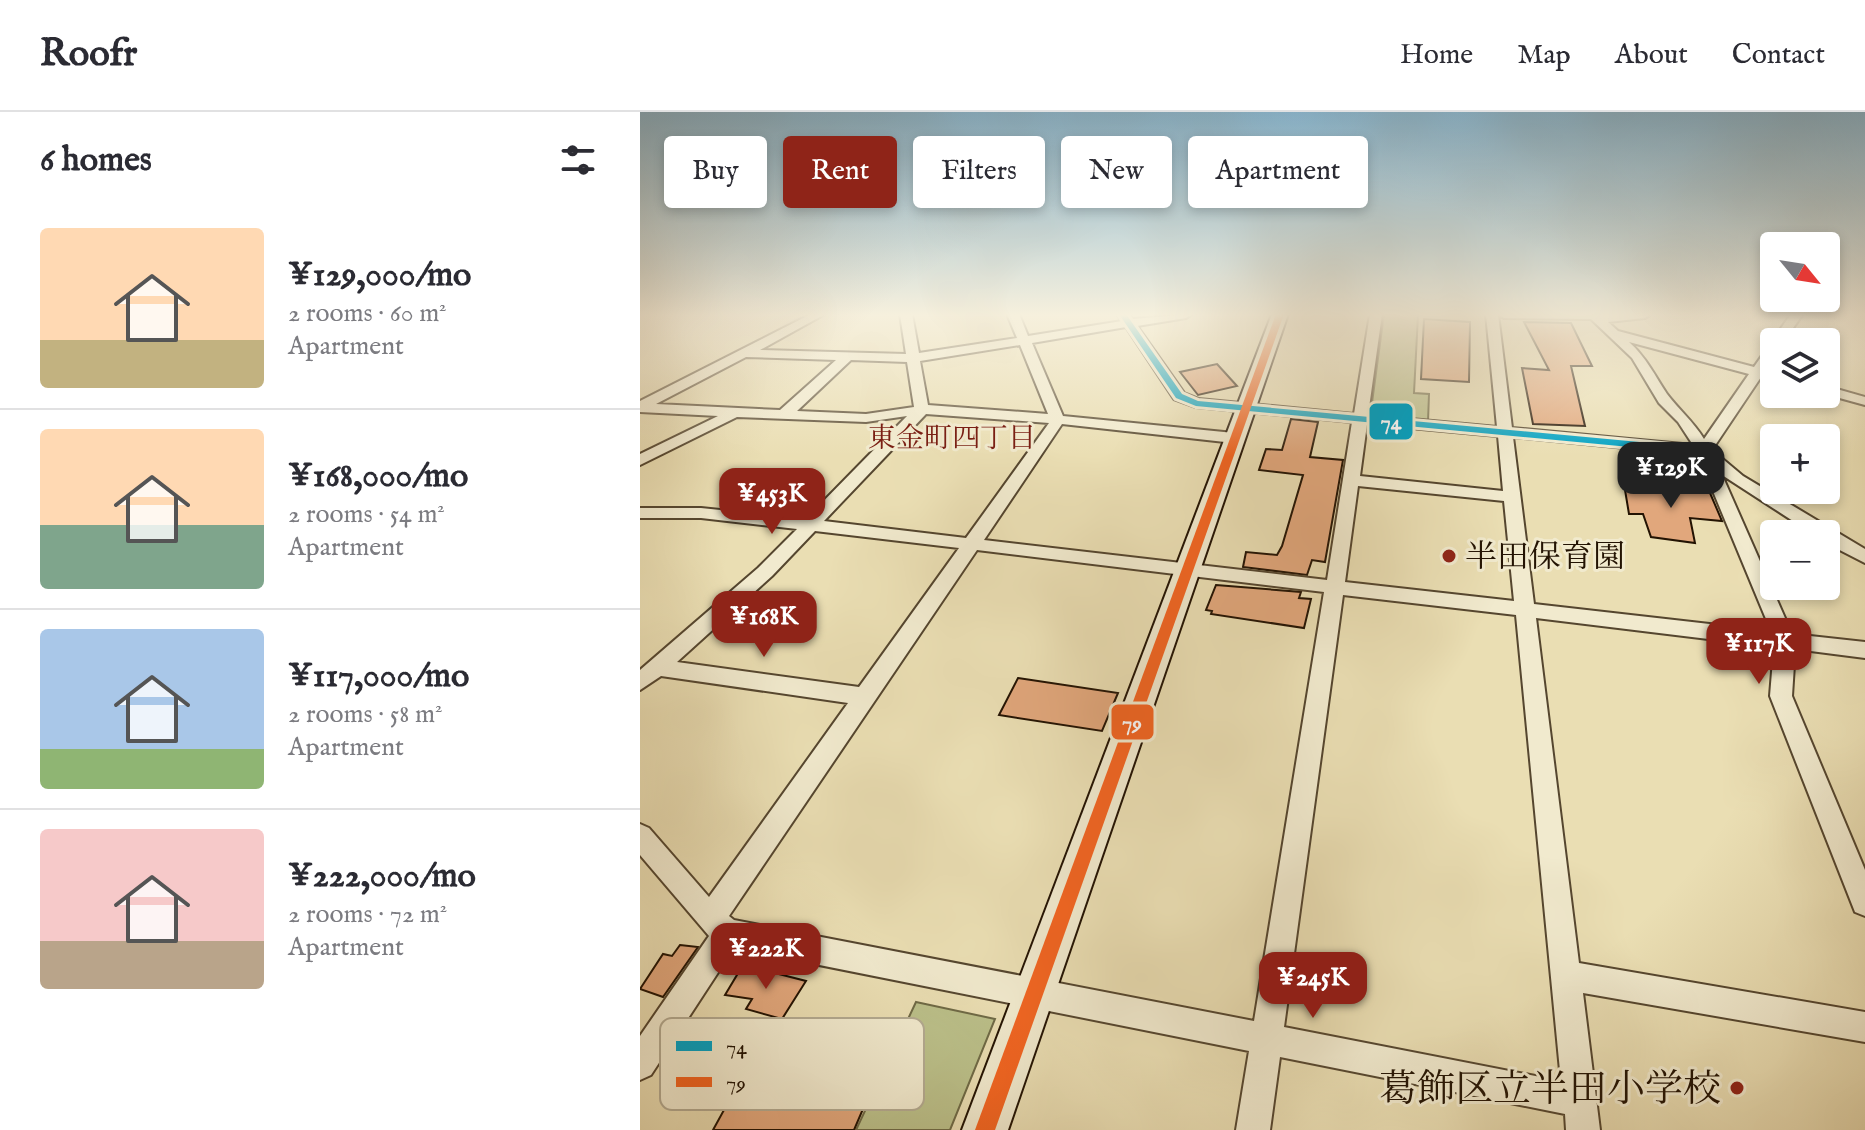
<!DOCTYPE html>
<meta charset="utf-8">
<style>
:root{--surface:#fff;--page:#f7f7f7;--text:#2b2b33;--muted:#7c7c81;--line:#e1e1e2;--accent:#8f2418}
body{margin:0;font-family:"IM FELL English","Noto Serif JP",serif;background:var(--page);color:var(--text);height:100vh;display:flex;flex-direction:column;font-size:30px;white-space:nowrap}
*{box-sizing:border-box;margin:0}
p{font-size:26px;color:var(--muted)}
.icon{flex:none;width:44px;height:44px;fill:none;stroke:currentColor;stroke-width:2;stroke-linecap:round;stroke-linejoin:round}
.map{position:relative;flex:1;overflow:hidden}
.sheet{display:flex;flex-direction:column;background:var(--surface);width:640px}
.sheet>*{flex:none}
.banner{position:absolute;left:24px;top:24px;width:760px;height:72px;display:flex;gap:16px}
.needle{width:52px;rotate:120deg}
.buttons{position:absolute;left:1120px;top:120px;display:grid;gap:16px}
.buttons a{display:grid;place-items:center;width:80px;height:80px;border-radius:8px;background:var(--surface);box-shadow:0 4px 12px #0003;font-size:40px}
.price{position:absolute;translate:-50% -68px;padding:0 18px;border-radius:16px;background:var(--accent);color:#fff;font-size:26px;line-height:52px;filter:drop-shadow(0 2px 4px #0008)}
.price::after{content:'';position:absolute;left:50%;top:48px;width:24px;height:18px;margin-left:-12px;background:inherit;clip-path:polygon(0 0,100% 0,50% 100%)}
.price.active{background:#222;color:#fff}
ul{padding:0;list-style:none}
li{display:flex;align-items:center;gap:24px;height:200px;padding:0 40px}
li+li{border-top:2px solid var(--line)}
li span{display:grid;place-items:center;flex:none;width:224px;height:160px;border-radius:8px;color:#555}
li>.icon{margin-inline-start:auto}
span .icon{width:96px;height:96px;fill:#fffc;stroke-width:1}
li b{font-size:34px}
h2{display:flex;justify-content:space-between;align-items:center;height:96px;padding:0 40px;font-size:34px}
.pill{padding:0 28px;border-radius:8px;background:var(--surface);box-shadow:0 4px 12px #0003;font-size:28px;line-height:72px}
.pill.active{background:var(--accent);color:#fff}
header{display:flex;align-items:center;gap:48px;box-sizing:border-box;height:112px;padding:0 40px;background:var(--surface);border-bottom:2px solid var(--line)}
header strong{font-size:38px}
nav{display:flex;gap:44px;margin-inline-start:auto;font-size:28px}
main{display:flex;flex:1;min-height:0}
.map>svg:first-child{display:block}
.green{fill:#bbc08a;stroke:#6f6a46;stroke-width:2}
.building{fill:#e1a77c;stroke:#231303;stroke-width:2}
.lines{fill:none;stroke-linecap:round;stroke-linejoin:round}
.street-casing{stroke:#55462f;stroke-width:4}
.secondary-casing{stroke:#231303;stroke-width:4}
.street{fill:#f1eace;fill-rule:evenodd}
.secondary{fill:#f1eace;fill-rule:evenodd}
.bus-1-casing{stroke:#f1eace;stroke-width:6}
.bus-2-casing{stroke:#f1eace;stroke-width:6}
.bus-1{fill:#02a2c4;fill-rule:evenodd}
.bus-2{fill:#f26522;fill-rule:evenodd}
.poi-dot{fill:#8f2418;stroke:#f1eace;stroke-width:3}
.labels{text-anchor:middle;stroke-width:6;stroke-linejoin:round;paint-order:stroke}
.far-neighbourhood-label{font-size:28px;fill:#7a1f14;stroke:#f1eace}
.poi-label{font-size:32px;fill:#231303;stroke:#f1eace;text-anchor:start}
.near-poi-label{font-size:38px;fill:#231303;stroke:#f1eace;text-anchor:end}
.key{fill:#f1eace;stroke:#b3aa91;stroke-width:2}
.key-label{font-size:22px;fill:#231303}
.line-badge{stroke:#f1eace;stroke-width:3}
.badge-label{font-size:22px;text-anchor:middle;font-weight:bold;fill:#fff}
</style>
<header>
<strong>Roofr</strong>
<nav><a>Home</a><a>Map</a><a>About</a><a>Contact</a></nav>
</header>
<main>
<section class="sheet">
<h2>6 homes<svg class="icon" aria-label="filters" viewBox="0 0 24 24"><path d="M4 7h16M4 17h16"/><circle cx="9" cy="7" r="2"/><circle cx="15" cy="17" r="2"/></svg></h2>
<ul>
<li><span style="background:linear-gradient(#ffd9b3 70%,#c2b280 0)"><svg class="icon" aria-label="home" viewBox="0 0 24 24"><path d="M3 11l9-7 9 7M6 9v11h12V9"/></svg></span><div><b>¥129,000/mo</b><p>2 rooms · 60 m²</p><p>Apartment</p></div></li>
<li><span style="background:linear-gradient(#ffd9b3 60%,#7fa58c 0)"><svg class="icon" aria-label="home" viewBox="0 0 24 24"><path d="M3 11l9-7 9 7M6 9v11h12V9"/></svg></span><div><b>¥168,000/mo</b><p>2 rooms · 54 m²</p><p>Apartment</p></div></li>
<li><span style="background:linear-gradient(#a9c7e8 75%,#8fb573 0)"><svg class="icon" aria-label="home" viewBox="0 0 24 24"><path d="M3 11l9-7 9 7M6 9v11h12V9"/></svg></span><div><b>¥117,000/mo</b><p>2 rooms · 58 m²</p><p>Apartment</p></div></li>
<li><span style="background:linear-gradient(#f6c9c9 70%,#b9a48a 0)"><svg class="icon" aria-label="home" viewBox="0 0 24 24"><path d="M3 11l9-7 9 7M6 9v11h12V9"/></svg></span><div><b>¥222,000/mo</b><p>2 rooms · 72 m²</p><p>Apartment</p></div></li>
</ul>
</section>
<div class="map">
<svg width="1225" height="1018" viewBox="0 0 1225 1018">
<rect width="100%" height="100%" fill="#eadeb3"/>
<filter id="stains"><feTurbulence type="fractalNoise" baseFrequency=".0025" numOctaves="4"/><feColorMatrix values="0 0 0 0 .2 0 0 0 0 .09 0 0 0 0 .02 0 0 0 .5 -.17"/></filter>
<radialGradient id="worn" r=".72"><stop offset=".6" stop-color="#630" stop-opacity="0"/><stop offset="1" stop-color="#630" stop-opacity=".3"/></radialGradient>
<g class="green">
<polygon points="744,202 778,203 774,281 789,282 788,310 730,305"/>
<polygon points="276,890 355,907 310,1018 216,1018"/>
</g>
<g class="building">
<polygon points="784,207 830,210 829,270 781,267"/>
<polygon points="884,210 931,211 952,254 931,254 945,314 893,312 882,256 909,258"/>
<polygon points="577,252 597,274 558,283 540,260"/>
<polygon points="651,307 678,310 670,345 703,348 685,450 672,448 667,463 603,455 606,440 637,443 642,434 663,363 619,358 626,337 642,338"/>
<polygon points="984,372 1070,381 1082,409 1050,406 1055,431 1011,425 1003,402 989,402"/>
<polygon points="576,473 661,480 659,486 671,487 664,516 571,502 572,499 566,498"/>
<polygon points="378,566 478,581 462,619 359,603"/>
<polygon points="40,833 58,835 23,885 0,877 23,842 32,844"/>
<polygon points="103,853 166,869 142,907 106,897 112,887 85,883"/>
<polygon points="122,955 174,966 168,978 226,990 214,1018 73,1018 96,976 109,978"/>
</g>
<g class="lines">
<g class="street-casing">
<g id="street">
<path d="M171,202H185L120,238L266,242L260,202H272L279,241L377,226L367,202H379L388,224L482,209L477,202H489L492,207L552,202L546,206L497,214L544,281L559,287L714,302L730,202H742L728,303L857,315L846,202H858L872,316L1053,333L1038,310L1019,291L992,246L951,207L864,206L858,202H1011L1005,206L968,210L978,219L1114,255L1151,202H1163L1143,230H1134V245L1125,258L1134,260V268L1121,265L1072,338L1103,364L1225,437V451L1186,431V422H1173L1082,363L1152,522L1225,530V546L1155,537L1152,584L1225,758V804L1215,800L1130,584L1134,535L896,506L939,851L1225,900V930L943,881L960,1018H926L925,1002L640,945L630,1018H596L609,939L94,836L11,963L0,968V924L69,824L0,743V712L9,716L69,785L208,591L21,564L0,578V558L118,456L157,417L61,406H0V396H61L166,407L267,304L226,310L97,305L0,353V342L78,304L0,300V289ZM486,215L534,287L556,295L712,310L687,468L344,428L422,312L594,331L602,326L594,321L423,304L392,231ZM989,230L1109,262L1064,327C1053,309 1039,298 1027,282C1015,264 1006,245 989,230ZM380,233L408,302L288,293L280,249ZM106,245L196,248L140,298L16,292ZM211,248L267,250L274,295L226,302L157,299ZM286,302L409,311L326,426L184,409ZM727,312L858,324L863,379L720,364ZM873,325L1058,343L1131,519L894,492ZM718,374L864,389L874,489L705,470ZM175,419L319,436L219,575L37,550L132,464ZM337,438L684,480L614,909L94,808L89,804ZM703,483L876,503L921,969L644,915Z"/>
<polygon points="1186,274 1225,285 1225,293 1185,282"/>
</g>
</g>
<g class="secondary-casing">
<polygon id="secondary" points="632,202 648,202 368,1018 322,1018"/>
</g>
<use href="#street" class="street"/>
<use href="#secondary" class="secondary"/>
<g class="bus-1-casing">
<polygon id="bus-1" points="479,202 486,202 542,282 558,289 1064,336 1069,339 1064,342 556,294 536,286"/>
</g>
<g class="bus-2-casing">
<polygon id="bus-2" points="636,202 644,202 355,1018 335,1018"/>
</g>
<use href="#bus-1" class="bus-1"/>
<use href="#bus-2" class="bus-2"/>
</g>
<linearGradient id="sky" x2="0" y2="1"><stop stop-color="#88b7d2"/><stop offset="0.59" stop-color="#f6f0dd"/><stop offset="1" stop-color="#f6f0dd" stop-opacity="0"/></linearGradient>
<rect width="1225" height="344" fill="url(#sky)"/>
<g class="poi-dot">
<circle cx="809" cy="444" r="8"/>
<circle cx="1097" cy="976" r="8"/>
</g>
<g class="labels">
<g class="far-neighbourhood-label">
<text x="312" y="335">東金町四丁目</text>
</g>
<g class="poi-label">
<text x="825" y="455">半田保育園</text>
</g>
<g class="near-poi-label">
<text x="1081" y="989">葛飾区立半田小学校</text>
</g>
</g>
<rect x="20" y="906" width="264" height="92" rx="12" class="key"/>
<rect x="36" y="929" width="36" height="10" fill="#02a2c4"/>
<rect x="36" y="965" width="36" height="10" fill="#f26522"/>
<g class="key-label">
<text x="86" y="942">74</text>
<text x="86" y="978">79</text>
</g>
<g class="line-badge">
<rect x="728" y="290" width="46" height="39" rx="8" fill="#02a2c4"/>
<rect x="470" y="591" width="45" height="38" rx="8" fill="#f26522"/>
</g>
<g class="badge-label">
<text x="751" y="317">74</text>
<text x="492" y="618">79</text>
</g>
<rect width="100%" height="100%" filter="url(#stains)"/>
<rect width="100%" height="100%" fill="url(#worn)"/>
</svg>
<div class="buttons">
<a><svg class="needle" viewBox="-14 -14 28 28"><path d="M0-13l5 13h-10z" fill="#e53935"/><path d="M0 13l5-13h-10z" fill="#7c7c81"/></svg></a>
<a><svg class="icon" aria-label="layers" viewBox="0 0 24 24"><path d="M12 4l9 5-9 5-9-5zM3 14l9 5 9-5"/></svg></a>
<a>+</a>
<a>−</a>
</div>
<b class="price active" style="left:1031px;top:398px">¥129K</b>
<b class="price" style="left:132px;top:424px">¥453K</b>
<b class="price" style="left:124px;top:547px">¥168K</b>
<b class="price" style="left:1119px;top:574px">¥117K</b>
<b class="price" style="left:126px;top:879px">¥222K</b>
<b class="price" style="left:673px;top:908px">¥245K</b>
<div class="banner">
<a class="pill">Buy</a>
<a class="pill active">Rent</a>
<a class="pill">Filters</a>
<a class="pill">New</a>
<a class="pill">Apartment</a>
</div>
</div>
</main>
